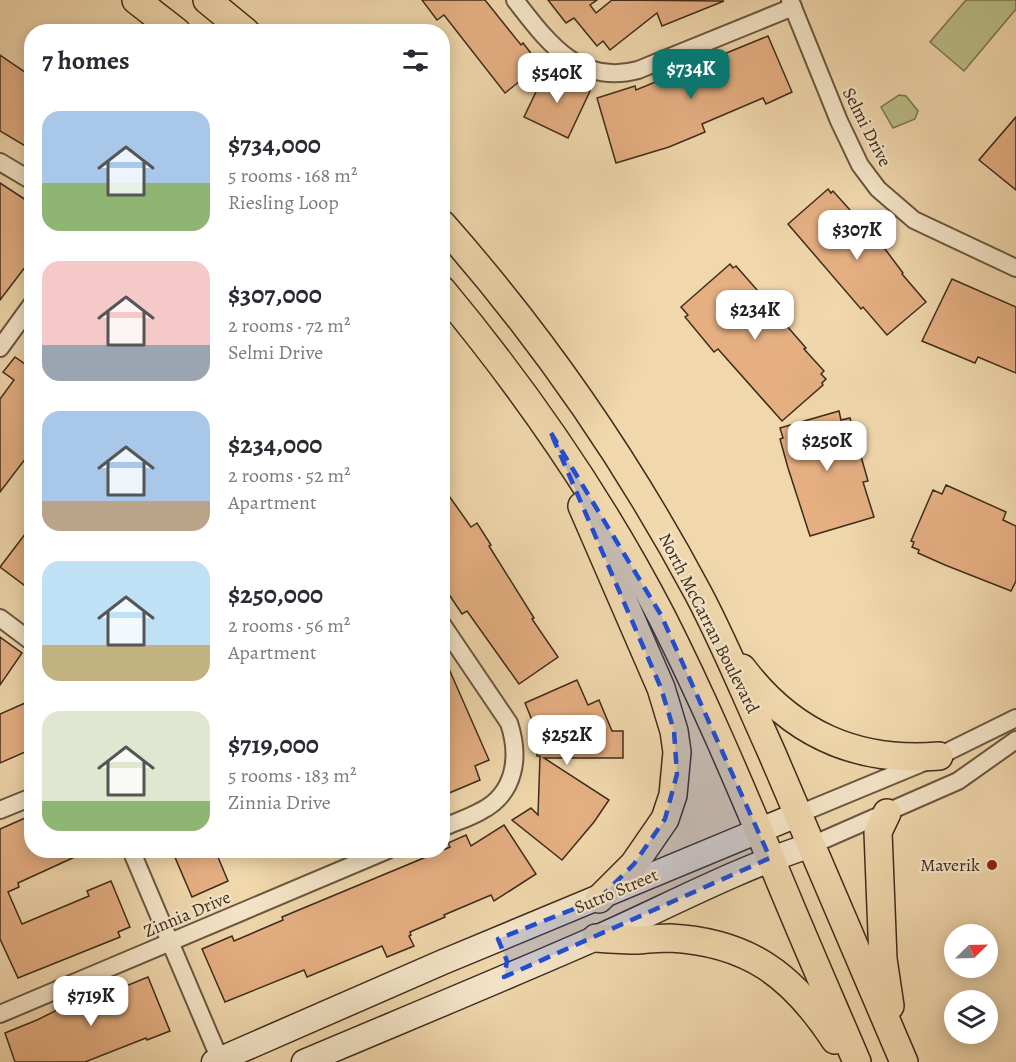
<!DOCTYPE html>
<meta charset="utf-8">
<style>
:root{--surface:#fff;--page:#f2f2f3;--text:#2b2b33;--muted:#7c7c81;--accent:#0f766e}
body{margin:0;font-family:Alegreya,serif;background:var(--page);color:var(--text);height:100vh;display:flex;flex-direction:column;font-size:22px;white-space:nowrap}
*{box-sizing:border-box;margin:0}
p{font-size:20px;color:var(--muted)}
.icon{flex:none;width:33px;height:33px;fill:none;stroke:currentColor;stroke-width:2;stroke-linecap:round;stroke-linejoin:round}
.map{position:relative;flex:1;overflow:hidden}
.details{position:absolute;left:24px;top:24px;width:426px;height:834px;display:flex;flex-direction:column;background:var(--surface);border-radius:24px;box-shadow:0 3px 15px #0003}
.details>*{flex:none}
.needle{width:39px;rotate:67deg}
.controls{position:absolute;left:944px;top:924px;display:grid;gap:12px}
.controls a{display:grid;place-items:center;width:54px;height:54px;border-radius:50%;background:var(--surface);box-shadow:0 3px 15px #0003;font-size:30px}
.price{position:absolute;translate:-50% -51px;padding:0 14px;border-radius:12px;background:#fff;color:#222;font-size:20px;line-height:39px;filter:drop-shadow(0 2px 3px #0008)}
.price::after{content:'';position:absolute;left:50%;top:36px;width:18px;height:14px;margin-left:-9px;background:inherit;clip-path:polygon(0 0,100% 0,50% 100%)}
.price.active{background:var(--accent);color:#fff}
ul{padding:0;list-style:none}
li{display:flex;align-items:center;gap:18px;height:150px;padding:0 18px}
li span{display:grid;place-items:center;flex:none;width:168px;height:120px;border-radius:18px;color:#555}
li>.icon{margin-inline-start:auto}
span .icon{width:72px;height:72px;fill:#fffc;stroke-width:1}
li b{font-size:26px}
h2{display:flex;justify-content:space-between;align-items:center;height:72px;padding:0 18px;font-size:26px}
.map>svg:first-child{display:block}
.green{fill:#bbbe88;stroke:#7c7552;stroke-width:1.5}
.building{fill:#e5af82;stroke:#3e2c1b;stroke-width:1.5}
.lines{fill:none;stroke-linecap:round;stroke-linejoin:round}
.street-casing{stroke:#6a573f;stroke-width:20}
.secondary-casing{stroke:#3e2c1b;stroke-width:27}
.primary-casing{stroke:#3e2c1b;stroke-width:30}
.street{stroke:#f5e5c9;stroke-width:16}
.secondary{stroke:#f5e5c9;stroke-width:24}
.primary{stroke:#f0d7ac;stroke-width:27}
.marked{fill:#1d4ed8;fill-opacity:0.2;stroke:#1d4ed8;stroke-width:4.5;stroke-dasharray:12 8;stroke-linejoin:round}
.poi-dot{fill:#8f2418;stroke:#f5e5c9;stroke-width:2}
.labels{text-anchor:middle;stroke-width:4.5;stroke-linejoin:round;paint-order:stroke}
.street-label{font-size:18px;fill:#3e2c1b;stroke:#f5e5c9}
.poi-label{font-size:18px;fill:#3e2c1b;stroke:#f5e5c9;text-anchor:end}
</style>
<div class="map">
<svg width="1016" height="1062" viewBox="0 0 1016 1062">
<rect width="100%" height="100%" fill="#f0d7ac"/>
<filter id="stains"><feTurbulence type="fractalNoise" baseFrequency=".00333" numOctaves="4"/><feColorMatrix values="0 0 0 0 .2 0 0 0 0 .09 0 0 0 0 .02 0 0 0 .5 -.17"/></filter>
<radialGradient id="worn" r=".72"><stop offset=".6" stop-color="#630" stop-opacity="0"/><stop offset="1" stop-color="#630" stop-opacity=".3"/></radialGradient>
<g class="green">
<polygon points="966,0 1016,0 1016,9 964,71 930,42"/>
<polygon points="899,95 906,96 918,111 915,119 893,128 881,107"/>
</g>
<g class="building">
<polygon points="422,0 485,0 521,45 523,43 540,65 505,93 444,15 437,20"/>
<polygon points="548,0 597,0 590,5 596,13 612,0 724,1 662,26 657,13 610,50 603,41 597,46 574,18 566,23"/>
<polygon points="768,36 792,92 766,104 763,98 702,124 705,132 669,147 616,163 597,98 635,86 636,90"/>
<polygon points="0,55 32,77 32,150 0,131"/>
<polygon points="547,69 590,91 568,138 524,117"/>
<polygon points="1016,117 1016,190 979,160"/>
<polygon points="0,183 32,204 32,258 0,300"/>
<polygon points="828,189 831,193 833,191 885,249 903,273 902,274 926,302 887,335 863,307 861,309 788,224"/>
<polygon points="730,264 733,268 736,266 787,324 786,325 806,348 804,349 824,371 821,374 826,379 822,383 823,385 782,421 718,349 714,352 685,317 688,315 681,307"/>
<polygon points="952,279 1016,307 1016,373 978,357 975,363 922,341"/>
<polygon points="32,356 32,450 0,492 0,399 14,380 3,372 15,357 25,364"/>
<polygon points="839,411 841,420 850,418 868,481 863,482 874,517 810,536 788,468 780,439 783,438 780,428"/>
<polygon points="946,485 1006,512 1003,520 1016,526 1016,581 1011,591 945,565 918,553 919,550 912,547 914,542 911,541 933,490 942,494"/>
<polygon points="442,486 471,527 477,523 491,545 489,546 534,618 532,619 558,657 519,684 467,611 462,614 442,584"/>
<polygon points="32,525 32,591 0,567"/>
<polygon points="0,637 22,653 0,685"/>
<polygon points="442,653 489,760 475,766 480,780 442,796"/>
<polygon points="577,680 588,705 599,700 612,731 623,731 623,758 544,758 609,800 594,822 562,860 512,820 531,808 538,815 540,756 537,756 536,730 525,703"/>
<polygon points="32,700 32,749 0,763 0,714"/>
<polygon points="32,815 32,850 90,850 18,883 19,887 8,892 22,924 89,896 87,891 111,881 130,927 118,932 120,937 18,978 0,939 0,829"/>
<polygon points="504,825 536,874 494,901 491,895 444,915 445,917 410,932 411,935 409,936 414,946 387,957 382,946 307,977 304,970 225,1002 202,949 232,936 234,941 283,920 282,917 450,847 448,843 466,835 471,846"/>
<polygon points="184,850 215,850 228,881 192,897 174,855"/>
<polygon points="148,977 170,1031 147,1040 146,1038 85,1062 15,1062 5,1033 37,1020 95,991 97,996 109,991 109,993"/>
</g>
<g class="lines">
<g class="street-casing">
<g id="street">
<path d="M515,0C547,41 578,86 638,70L793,7"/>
<polyline points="790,0 839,121 860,165 878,189 914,220 1016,268"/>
<polyline points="0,162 32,181"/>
<polyline points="0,348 32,304"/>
<polyline points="0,618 32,642"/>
<path d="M442,624L509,723C520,756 516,793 481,811C469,818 455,822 442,828"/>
<polyline points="0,810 32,797"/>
<polyline points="799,814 939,756 1016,718"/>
<polyline points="812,845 958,781 1016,740"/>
<polyline points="131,850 221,1062"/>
<polyline points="0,1014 388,850"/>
</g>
</g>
<g class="secondary-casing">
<g id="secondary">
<polyline points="214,1062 443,962 799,814"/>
<path d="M304,1062C401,1021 498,981 594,939C667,907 736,869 812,845"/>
</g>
</g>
<g class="primary-casing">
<g id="primary">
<polyline points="136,0 177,32"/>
<polyline points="207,0 246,32"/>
<path d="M442,224C542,337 627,460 698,593C725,644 747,698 771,751C816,854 860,958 904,1062"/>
<path d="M442,290C526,391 602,501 662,617C702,696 736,776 770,857C798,926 828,994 857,1062"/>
<polyline points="582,506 661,688 674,731 677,752 673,795 665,819 634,864 599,899"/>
<path d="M742,668C792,734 857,763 939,756"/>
<polyline points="887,813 878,832 883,959 890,1006"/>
<path d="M596,938C610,939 624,940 638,940C649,939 660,938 670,938C749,942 793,976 835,1040"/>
</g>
</g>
<use href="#street" class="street"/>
<use href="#secondary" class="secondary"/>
<use href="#primary" class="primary"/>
</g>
<path class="marked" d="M551,433L661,615L770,858L504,977L507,961L498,939L599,899L634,864L665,819L677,774L674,731L661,688Z"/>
<circle class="poi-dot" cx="992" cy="865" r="6"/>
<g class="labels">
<g class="street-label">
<text transform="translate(867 127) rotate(63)" y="6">Selmi Drive</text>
<text transform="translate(709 623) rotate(63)" y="6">North McCarran Boulevard</text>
<text transform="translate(616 891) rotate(-23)" y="6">Sutro Street</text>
<text transform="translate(187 914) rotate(-23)" y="6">Zinnia Drive</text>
</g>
<g class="poi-label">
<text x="980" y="871">Maverik</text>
</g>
</g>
<rect width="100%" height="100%" filter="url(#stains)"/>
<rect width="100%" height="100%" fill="url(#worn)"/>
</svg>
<div class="controls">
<a><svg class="needle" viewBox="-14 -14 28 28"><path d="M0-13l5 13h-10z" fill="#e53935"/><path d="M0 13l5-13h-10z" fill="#7c7c81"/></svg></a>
<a><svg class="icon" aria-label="layers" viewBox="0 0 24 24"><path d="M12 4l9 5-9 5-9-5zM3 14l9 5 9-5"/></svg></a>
</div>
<b class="price active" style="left:691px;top:100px">$734K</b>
<b class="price" style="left:557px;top:104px">$540K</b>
<b class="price" style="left:857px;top:261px">$307K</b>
<b class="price" style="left:755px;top:341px">$234K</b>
<b class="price" style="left:827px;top:472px">$250K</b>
<b class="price" style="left:567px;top:766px">$252K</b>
<b class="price" style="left:91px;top:1027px">$719K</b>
<section class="details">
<h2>7 homes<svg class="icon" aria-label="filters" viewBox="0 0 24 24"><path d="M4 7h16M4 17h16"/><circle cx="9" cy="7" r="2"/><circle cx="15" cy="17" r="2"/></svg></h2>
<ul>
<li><span style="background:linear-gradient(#a9c7e8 60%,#8fb573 0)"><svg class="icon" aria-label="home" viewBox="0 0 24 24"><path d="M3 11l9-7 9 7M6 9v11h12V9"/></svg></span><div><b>$734,000</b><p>5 rooms · 168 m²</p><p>Riesling Loop</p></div></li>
<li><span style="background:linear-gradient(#f6c9c9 70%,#9aa5b1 0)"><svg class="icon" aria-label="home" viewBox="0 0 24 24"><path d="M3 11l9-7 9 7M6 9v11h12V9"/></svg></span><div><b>$307,000</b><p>2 rooms · 72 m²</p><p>Selmi Drive</p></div></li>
<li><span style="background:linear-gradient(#a9c7e8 75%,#b9a48a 0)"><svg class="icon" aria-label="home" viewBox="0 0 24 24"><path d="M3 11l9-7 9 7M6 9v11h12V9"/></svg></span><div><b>$234,000</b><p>2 rooms · 52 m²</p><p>Apartment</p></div></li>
<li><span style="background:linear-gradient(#bfe0f5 70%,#c2b280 0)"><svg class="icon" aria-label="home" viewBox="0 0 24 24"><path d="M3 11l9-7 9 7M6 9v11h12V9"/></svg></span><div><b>$250,000</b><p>2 rooms · 56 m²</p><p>Apartment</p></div></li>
<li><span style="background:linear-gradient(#dfe7d0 75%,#8fb573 0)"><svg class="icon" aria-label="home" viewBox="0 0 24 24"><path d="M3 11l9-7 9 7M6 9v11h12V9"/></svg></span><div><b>$719,000</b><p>5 rooms · 183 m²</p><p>Zinnia Drive</p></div></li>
</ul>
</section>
</div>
